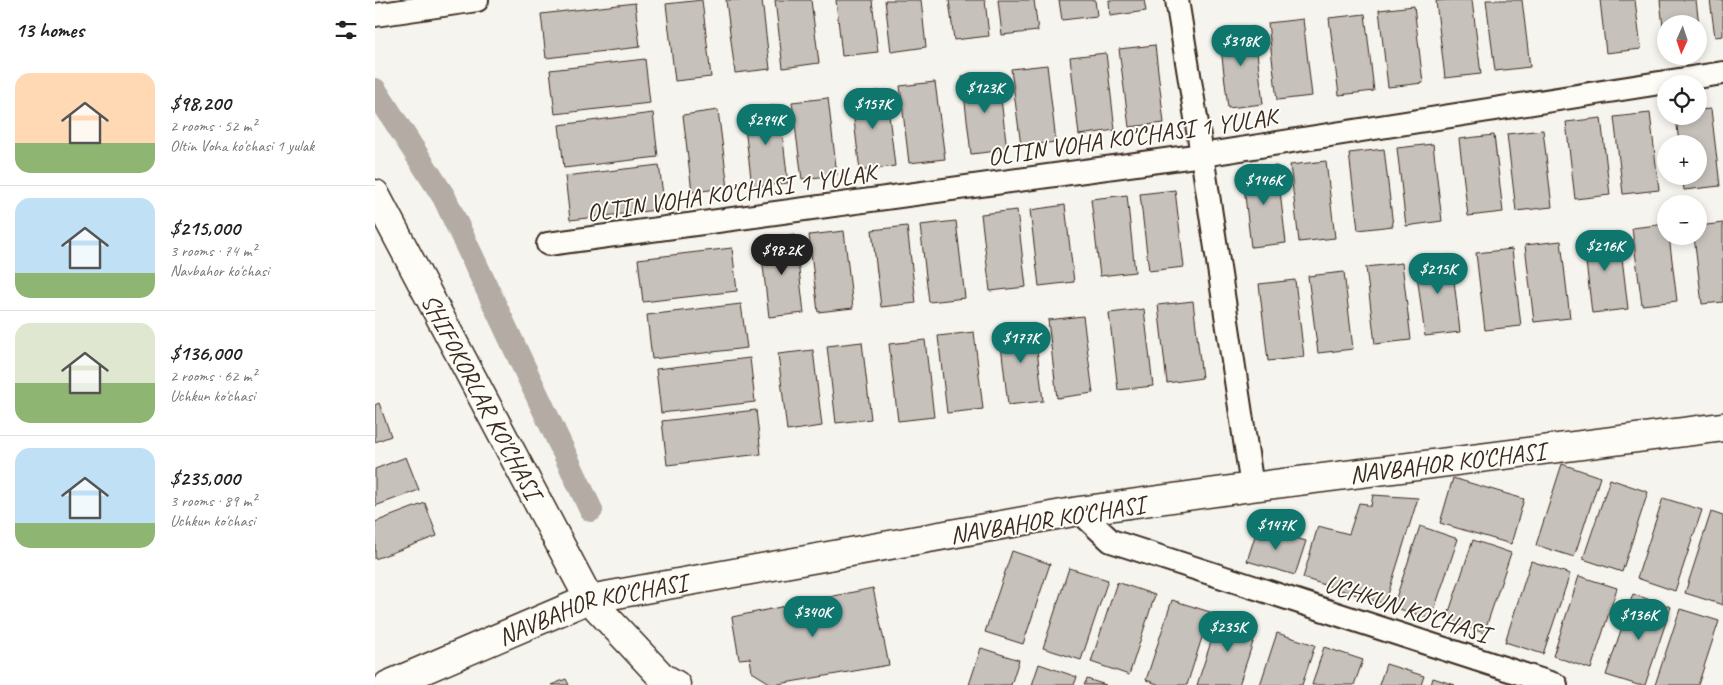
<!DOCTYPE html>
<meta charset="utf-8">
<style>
:root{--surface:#fff;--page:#f2f2f2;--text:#222;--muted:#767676;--line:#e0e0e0;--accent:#0f766e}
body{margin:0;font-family:Caveat,sans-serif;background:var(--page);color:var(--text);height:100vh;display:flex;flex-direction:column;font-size:19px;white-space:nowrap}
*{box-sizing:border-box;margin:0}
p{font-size:16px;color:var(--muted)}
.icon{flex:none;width:28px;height:28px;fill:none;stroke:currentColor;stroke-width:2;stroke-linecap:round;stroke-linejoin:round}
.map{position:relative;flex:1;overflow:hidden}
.sheet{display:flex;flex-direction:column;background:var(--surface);width:375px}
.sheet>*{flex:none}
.needle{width:32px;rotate:183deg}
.controls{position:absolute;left:1282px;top:15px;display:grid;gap:10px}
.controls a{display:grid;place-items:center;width:50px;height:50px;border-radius:50%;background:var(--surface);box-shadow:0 2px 8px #0003;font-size:25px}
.price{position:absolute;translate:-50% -42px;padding:0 11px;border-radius:18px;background:var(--accent);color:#fff;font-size:16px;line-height:32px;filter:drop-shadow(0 1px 2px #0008)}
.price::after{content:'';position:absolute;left:50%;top:30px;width:15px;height:11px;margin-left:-8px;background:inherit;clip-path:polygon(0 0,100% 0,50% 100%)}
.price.on{background:#222;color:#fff}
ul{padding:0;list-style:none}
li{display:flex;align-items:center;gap:15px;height:125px;padding:0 15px}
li+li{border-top:1px solid var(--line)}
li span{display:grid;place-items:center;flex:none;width:140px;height:100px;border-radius:15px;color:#555}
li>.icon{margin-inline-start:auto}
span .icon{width:60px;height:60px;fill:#fffc;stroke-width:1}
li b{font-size:21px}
h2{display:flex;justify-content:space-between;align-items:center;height:60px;padding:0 15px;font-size:21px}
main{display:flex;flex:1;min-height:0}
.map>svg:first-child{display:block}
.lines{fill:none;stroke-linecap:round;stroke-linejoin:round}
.canal{stroke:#b4aca4;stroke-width:24}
.building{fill:#c7c1bb;stroke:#3b2a1e}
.street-casing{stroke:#3b2a1e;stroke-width:26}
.secondary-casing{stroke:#3b2a1e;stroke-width:31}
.street{stroke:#fdfcf7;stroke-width:22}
.secondary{stroke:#fdfcf7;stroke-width:28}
.labels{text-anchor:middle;stroke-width:4;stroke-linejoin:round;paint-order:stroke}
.street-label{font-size:25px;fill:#3b2a1e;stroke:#fdfcf7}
</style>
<main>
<section class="sheet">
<h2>13 homes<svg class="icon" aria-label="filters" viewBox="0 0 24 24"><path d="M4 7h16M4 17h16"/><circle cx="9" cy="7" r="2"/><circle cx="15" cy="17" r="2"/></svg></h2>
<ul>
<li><span style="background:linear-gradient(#ffd9b3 70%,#8fb573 0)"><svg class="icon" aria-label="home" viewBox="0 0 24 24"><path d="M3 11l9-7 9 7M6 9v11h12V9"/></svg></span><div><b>$98,200</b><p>2 rooms · 52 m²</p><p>Oltin Voha ko'chasi 1 yulak</p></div></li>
<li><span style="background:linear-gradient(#bfe0f5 75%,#8fb573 0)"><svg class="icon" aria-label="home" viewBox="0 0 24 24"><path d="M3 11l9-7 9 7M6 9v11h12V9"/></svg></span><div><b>$215,000</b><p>3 rooms · 74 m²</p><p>Navbahor ko'chasi</p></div></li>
<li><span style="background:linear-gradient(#dfe7d0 60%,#8fb573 0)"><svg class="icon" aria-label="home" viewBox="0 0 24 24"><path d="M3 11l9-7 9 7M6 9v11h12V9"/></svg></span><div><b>$136,000</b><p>2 rooms · 62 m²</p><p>Uchkun ko'chasi</p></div></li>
<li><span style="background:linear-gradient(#bfe0f5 75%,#8fb573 0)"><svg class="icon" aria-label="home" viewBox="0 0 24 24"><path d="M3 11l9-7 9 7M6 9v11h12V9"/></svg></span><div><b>$235,000</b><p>3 rooms · 89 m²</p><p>Uchkun ko'chasi</p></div></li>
</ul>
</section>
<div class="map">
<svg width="1348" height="685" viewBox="0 0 1348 685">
<rect width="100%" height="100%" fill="#f5f4ee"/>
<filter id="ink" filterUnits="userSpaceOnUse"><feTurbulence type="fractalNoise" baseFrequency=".02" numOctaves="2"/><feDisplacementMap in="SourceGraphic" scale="10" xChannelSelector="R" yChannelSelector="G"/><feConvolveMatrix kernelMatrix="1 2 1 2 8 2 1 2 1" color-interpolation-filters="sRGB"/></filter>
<g filter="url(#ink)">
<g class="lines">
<polyline class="canal" points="0,90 69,197 216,510"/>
</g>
<g class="building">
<polygon points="327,0 336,77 300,81 291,4"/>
<polygon points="351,0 387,0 395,69 360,73"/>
<polygon points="400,0 436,0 444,63 408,68"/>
<polygon points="461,0 497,0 503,52 467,56"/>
<polygon points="510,0 546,0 551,47 516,52"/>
<polygon points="574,0 610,0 614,36 579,40"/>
<polygon points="623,0 659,0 663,31 627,35"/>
<polygon points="684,0 720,0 722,16 687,20"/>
<polygon points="734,0 769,0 771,11 735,16"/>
<polygon points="1074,0 1097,0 1106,74 1070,78 1061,1"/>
<polygon points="1111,0 1147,0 1155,67 1120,71"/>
<polygon points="1225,0 1260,0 1266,49 1231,53"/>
<polygon points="1285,0 1321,0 1326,41 1324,41 1324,24 1291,24 1290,45"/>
<polygon points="1335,0 1348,0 1348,36 1340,37"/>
<polygon points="260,3 265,47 171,58 166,14"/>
<polygon points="1039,6 1048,83 1013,87 1004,10"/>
<polygon points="990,14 999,91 964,95 954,18"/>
<polygon points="928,19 937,96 902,100 893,23"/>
<polygon points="879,27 888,104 853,108 844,31"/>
<polygon points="780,45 789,123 754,127 744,49"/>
<polygon points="731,53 740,130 704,135 695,57"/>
<polygon points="270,59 275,103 180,114 175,70"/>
<polygon points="672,65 681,142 646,146 636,69"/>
<polygon points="623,73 632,150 596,154 587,77"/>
<polygon points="560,82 570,159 534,163 525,86"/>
<polygon points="511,90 520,166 485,171 476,94"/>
<polygon points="453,98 462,175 427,179 417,102"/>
<polygon points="404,105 413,183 377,187 368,110"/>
<polygon points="1336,109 1345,186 1309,190 1307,176 1324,176 1324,144 1304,144 1301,116 1324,116 1324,110"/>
<polygon points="343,110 353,188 317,192 308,115"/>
<polygon points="278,113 283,157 189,168 184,125"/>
<polygon points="1275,113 1284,190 1248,194 1239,117"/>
<polygon points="1226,118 1235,195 1200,199 1191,122"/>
<polygon points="1168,130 1177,207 1141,211 1132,134"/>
<polygon points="1119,135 1128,212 1093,216 1084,139"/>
<polygon points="1058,144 1067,221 1031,226 1022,148"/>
<polygon points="1009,149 1018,226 983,230 974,153"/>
<polygon points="951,161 960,238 924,242 915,165"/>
<polygon points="284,165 290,209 195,220 190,176"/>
<polygon points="902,166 911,243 876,247 867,170"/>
<polygon points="800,190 809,267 774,271 765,194"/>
<polygon points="752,195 760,272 725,276 716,199"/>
<polygon points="690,205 699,282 664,286 655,210"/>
<polygon points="642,210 651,287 615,291 606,214"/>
<polygon points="581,221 590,298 554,302 545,225"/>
<polygon points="1348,223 1348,302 1327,304 1319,236 1324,236 1324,226"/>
<polygon points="1291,224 1291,236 1294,236 1302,301 1267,305 1257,228"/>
<polygon points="532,226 541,303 506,307 497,230"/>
<polygon points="469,231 478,308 443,312 434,235"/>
<polygon points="1244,232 1253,309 1217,313 1208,236"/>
<polygon points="420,235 429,313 394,317 385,240"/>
<polygon points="1186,241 1195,318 1159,322 1150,245"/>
<polygon points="357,248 362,291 268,302 263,259"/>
<polygon points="1137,249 1146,326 1110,330 1101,253"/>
<polygon points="1076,255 1085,332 1050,336 1040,259"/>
<polygon points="1027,263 1036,340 1000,344 991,267"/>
<polygon points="969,272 978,349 943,353 933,276"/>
<polygon points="920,280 929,357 893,361 884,284"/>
<polygon points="818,301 827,378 792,383 783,305"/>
<polygon points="366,304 372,348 277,359 272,315"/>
<polygon points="769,309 778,386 743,390 734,313"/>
<polygon points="708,316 718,393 682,398 673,320"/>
<polygon points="659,324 668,401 633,405 624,328"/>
<polygon points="599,332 608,409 572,413 563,336"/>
<polygon points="550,340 559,417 523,421 514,344"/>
<polygon points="487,342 496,419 461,423 452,346"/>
<polygon points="438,350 447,426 412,431 403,354"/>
<polygon points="375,358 380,402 286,413 281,369"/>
<polygon points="4,403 16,436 0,442 0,405"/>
<polygon points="381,410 386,454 292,465 287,421"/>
<polygon points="31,457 44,490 0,506 0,469"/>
<polygon points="1187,464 1225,477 1199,557 1161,545"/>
<polygon points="1078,478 1149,499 1136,544 1065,523"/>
<polygon points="1235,479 1273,492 1247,572 1208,559"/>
<polygon points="998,495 1043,498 1010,604 928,578 943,526 974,534 984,503 992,504 992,506 996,506"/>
<polygon points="1288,498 1327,510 1300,591 1262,578"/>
<polygon points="50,503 62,536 0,559 0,522"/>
<polygon points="1336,512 1348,516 1348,605 1310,593"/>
<polygon points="1045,526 1083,539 1056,619 1018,607"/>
<polygon points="883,527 931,541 920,575 872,561"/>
<polygon points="1098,540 1136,553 1109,633 1071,621"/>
<polygon points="637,551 675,564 648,644 610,632"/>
<polygon points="1156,561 1195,574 1168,654 1130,642"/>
<polygon points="694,568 733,580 706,660 668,648"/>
<polygon points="1204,576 1242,588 1216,669 1178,656"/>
<polygon points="742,582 780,595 754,675 716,662"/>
<polygon points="498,588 514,665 398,685 377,672 375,658 364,659 357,617"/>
<polygon points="1258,594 1296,607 1270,685 1263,685 1231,675"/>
<polygon points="797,600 835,612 812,685 785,685 771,680"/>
<polygon points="1305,609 1344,621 1323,685 1280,685"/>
<polygon points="845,614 883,627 864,685 822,685"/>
<polygon points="902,633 940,645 927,685 885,685"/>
<polygon points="949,647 988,660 979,685 937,685"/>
<polygon points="606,648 644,660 636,685 594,685"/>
<polygon points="664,664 702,677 699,685 657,685"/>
<polygon points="1011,664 1049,676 1046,685 1004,685"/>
<polygon points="1058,678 1080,685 1056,685"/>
<polygon points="191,679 194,685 176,685"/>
<polygon points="712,679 731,685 709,685"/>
</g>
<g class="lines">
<g class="street-casing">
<g id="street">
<polyline points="802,0 827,155 877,487"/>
<polyline points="0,15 102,0"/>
<polyline points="173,244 827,155 1348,73"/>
<polyline points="704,511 736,541 1181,685"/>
</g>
</g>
<g class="secondary-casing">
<g id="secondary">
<polyline points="0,194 214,599 287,677 301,685"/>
<path id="s1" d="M13,685L214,599L704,511L877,487L1348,427"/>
</g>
</g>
<use href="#street" class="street"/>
<use href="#secondary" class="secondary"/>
</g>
</g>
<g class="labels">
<g class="street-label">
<text transform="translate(757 136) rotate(-8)" y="9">OLTIN VOHA KO'CHASI 1 YULAK</text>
<text transform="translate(356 192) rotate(-8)" y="9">OLTIN VOHA KO'CHASI 1 YULAK</text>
<text transform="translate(107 396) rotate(62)" y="9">SHIFOKORLAR KO'CHASI</text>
<text transform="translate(1072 462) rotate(-7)" y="9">NAVBAHOR KO'CHASI</text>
<text transform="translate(672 519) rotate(-9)" y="9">NAVBAHOR KO'CHASI</text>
<text transform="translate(1032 608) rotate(18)" y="9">UCHKUN KO'CHASI</text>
<text dy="9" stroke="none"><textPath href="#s1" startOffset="219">NAVBAHOR KO'CHASI</textPath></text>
</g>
</g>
</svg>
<div class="controls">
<a><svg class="needle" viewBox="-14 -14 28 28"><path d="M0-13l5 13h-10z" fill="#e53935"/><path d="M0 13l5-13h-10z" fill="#767676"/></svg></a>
<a><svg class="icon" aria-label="locate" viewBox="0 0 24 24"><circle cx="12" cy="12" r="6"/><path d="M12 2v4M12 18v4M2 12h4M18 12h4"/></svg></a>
<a>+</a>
<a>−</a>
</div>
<b class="price" style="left:866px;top:67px">$318K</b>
<b class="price" style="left:610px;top:114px">$123K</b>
<b class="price" style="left:498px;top:130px">$157K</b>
<b class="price" style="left:391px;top:146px">$294K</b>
<b class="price" style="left:889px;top:206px">$146K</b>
<b class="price" style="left:1230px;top:272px">$216K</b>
<b class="price on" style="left:407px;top:276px">$98.2K</b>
<b class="price" style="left:1063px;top:295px">$215K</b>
<b class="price" style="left:646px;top:364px">$177K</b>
<b class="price" style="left:901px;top:551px">$147K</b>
<b class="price" style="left:438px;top:638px">$340K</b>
<b class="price" style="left:1264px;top:641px">$136K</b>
<b class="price" style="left:853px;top:653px">$235K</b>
</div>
</main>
